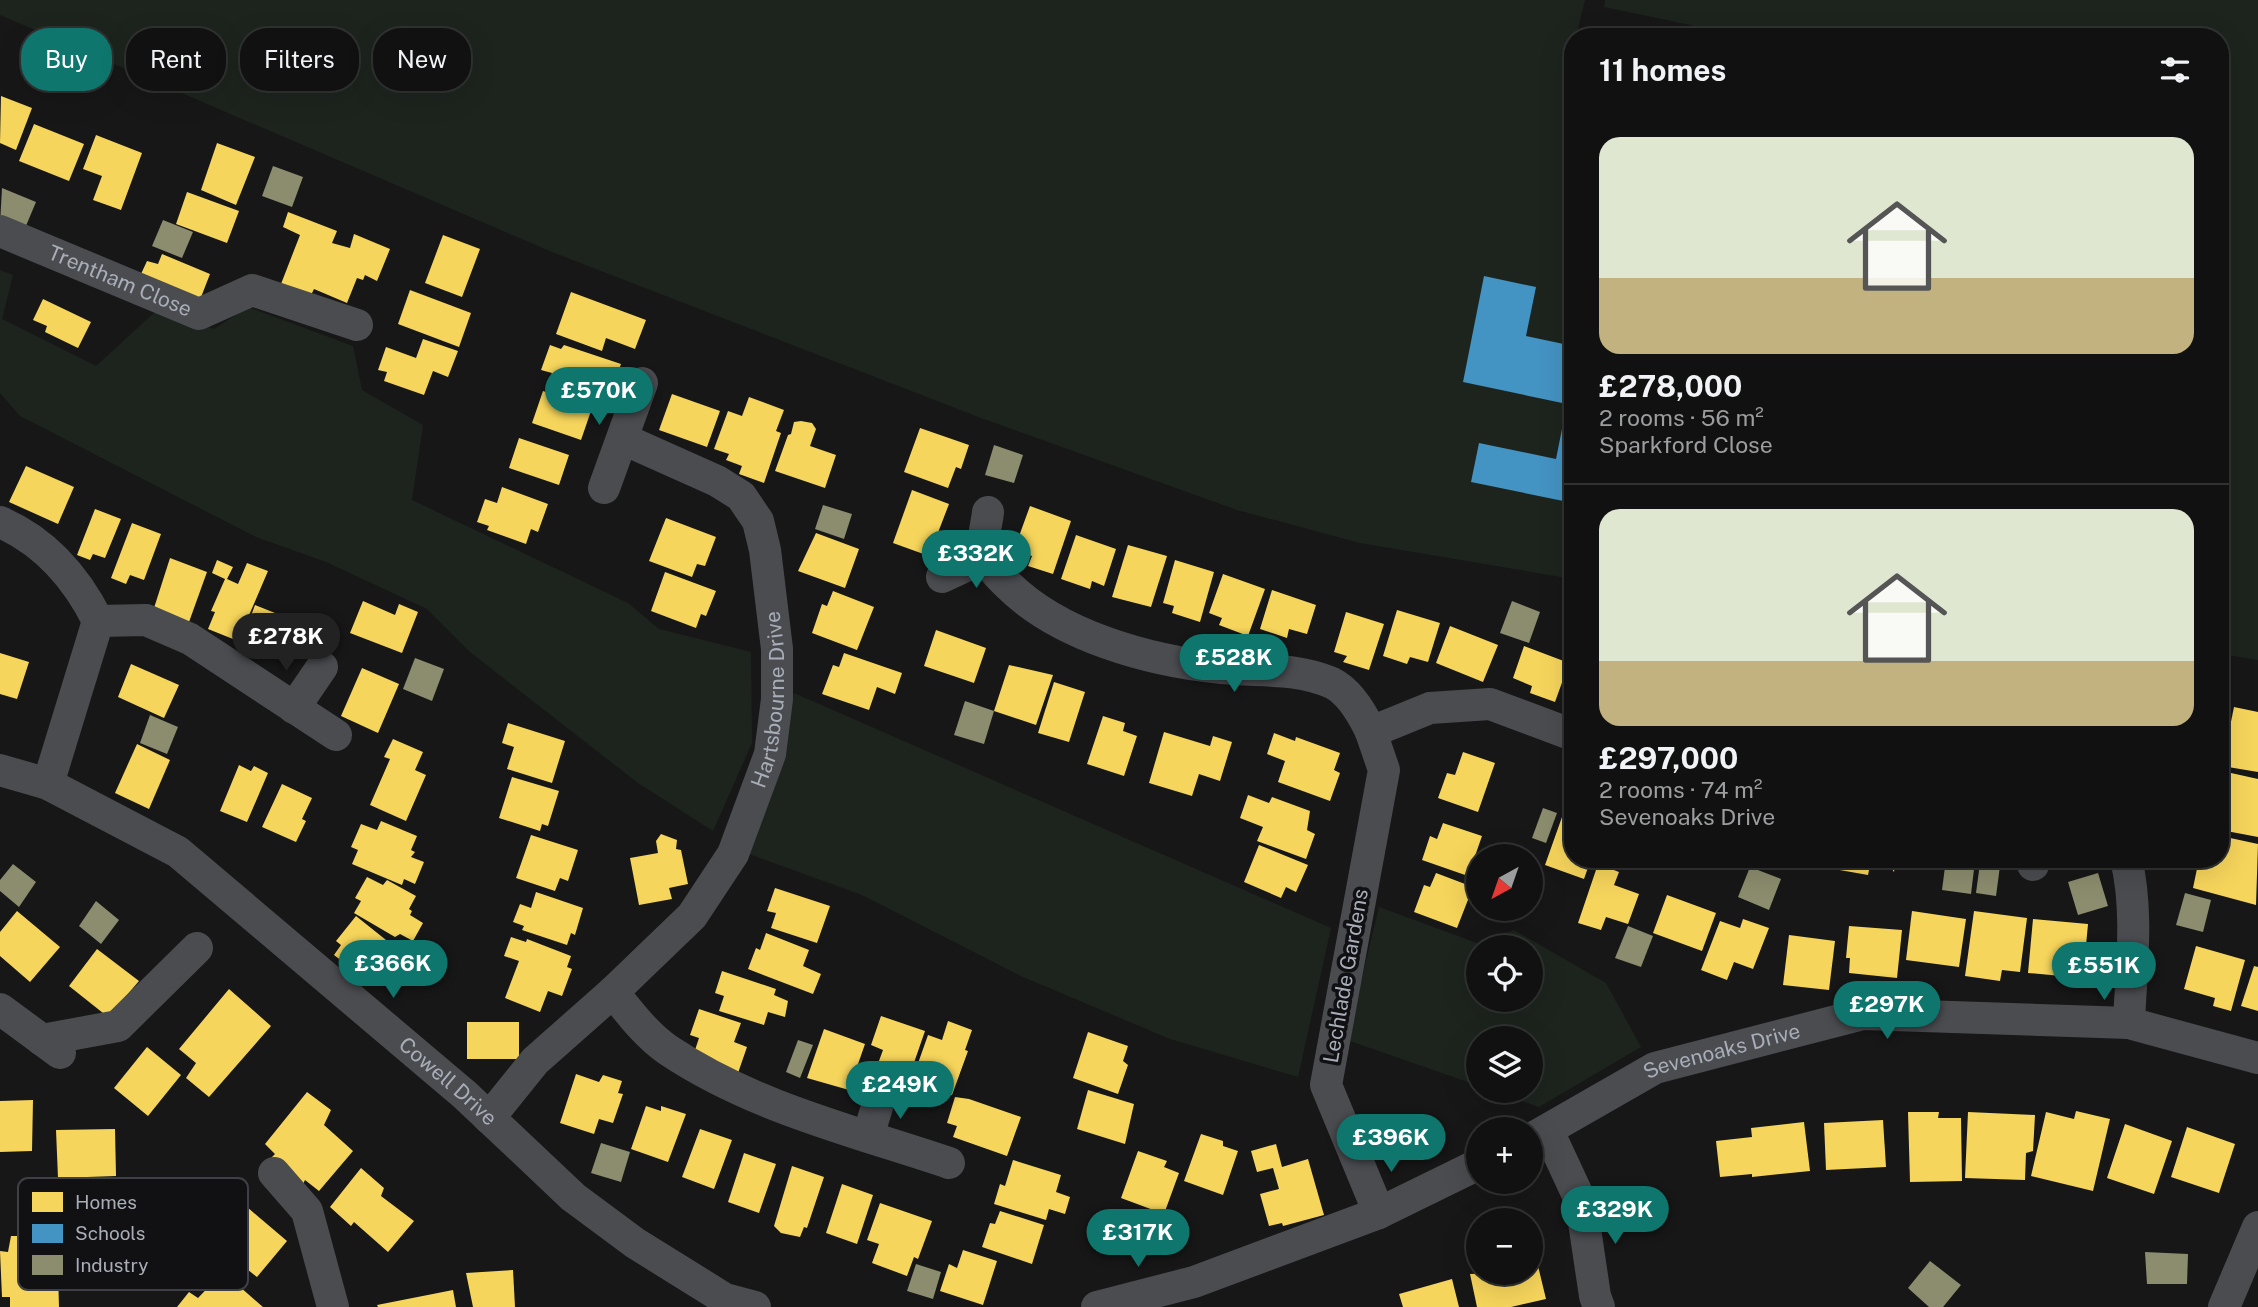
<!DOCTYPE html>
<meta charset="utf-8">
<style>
:root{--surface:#111;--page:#1a1a1a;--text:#f1f3f6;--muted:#9c9d9f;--line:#303131;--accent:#0f766e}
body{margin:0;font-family:"Public Sans",sans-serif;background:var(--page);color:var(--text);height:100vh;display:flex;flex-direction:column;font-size:26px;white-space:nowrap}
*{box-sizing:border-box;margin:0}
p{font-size:23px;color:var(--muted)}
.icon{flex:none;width:38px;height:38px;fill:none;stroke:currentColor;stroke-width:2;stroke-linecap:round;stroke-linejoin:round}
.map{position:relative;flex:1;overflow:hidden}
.side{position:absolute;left:1564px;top:28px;width:665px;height:840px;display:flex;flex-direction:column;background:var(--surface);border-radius:28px;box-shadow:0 7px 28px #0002,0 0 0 2px var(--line)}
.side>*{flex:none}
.banner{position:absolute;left:21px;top:28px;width:665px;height:63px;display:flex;gap:14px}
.needle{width:46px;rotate:220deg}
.buttons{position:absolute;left:1466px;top:844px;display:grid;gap:14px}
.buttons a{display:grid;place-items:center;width:77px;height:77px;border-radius:50%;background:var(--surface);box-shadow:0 7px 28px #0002,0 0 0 2px var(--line);font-size:35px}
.price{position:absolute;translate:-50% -60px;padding:0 16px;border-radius:24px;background:var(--accent);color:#fff;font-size:23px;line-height:46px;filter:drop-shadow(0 2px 4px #0008)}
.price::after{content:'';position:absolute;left:50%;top:42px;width:21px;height:16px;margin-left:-10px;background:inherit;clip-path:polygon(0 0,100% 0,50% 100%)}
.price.active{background:#222;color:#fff}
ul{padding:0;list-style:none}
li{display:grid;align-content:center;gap:14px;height:371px;padding:0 35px}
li+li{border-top:2px solid var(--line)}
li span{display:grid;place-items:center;height:217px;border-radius:21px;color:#555}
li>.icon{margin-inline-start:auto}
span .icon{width:126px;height:126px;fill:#fffc;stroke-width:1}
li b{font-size:30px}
h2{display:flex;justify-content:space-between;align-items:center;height:84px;padding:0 35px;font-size:30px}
.tag{padding:0 24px;border-radius:28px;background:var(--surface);box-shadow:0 7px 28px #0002,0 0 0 2px var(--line);font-size:24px;line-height:63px}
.tag.active{background:var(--accent);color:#fff}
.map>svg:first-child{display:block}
.green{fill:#1d241e;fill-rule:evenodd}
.homes{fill:#f6d55c}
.schools{fill:#4393c3}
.industry{fill:#8c8c6e}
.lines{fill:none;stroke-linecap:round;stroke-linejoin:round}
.minor{stroke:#4b4c50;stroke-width:32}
.labels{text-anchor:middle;stroke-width:7;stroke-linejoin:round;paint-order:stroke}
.street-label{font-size:21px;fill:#a8adb8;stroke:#111113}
.key{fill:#111113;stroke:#3e4045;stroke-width:2}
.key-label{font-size:19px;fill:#a8adb8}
</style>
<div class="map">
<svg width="2258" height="1307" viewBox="0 0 2258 1307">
<rect width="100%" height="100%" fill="#171717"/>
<g class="green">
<polygon points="0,0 1585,0 1576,37 1573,37 1573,579 1360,543 1237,510 981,418 552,252 0,15"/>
<polygon points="1605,0 2258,0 2258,660 2221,654 2221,37 1748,37 1604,7"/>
<polygon points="0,270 13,275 2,319 96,366 155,312 214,329 248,307 353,346 362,390 423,425 412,500 628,603 659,629 751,652 752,743 713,831 638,783 470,652 427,609 326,562 256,537 20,416 0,393"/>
<polygon points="794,693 1331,928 1298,1077 1170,1039 1023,977 862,895 749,854"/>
<path d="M1379,907L1477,943L1514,930L1606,983L1641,1047L1539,1107L1492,1090H1531V1038H1479V1086L1347,1040ZM1479,947H1531V999H1479Z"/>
</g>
<g class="homes">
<polygon points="1,96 32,108 16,150 0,143"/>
<polygon points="34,124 84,144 69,181 19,161"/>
<polygon points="96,135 142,153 121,210 93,200 102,176 83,169"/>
<polygon points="217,143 255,157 236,205 201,190"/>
<polygon points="187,192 239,211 227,243 176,224"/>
<polygon points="288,212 337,231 332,243 350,248 354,234 390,249 377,281 365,275 363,280 357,278 347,303 314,289 311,295 281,284 300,235 283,227"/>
<polygon points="443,235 480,249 462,297 425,283"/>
<polygon points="162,254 210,274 198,305 141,274 147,261 158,264"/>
<polygon points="410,290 471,313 459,347 398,324"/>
<polygon points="571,292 646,320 635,349 606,338 602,351 556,334"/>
<polygon points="43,299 91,322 78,348 45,332 47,326 33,320"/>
<polygon points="423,339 458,351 448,377 433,371 424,395 384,381 387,372 378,370 386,347 416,358"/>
<polygon points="550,345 561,349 564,345 621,364 609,397 550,378 552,373 541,370"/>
<polygon points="543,391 592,408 581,440 532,423"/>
<polygon points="672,394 720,411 707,447 659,430"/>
<polygon points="749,397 784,410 776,431 781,433 764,483 739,474 742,466 726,460 729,454 714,449 728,411 742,416"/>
<polygon points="801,421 812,423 816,429 810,446 836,455 825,488 775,471 788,435 791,434 794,422"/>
<polygon points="920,428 969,445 961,469 956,467 948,488 904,472"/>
<polygon points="519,438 569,455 559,485 509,468"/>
<polygon points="26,466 74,487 58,524 9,502"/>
<polygon points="502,487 548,504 538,532 531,529 526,544 487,530 489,526 477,522 485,499 497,503"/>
<polygon points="912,490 949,504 929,556 893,543"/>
<polygon points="1030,506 1071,521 1053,574 1028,566 1032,556 1014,550"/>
<polygon points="95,509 121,519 105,558 93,554 90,560 77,555"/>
<polygon points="666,518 716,537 705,566 697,564 692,577 649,561"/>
<polygon points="132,523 161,534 144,580 130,575 126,584 111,578"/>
<polygon points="816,533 859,549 845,588 798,571"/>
<polygon points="1076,535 1116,549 1104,586 1092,581 1090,589 1061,579"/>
<polygon points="1128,545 1167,556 1151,607 1112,597"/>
<polygon points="170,558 207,572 189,622 154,608"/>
<polygon points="217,560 233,567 227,579 238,584 247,563 268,571 238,641 208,629 215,612 211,611 225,579 212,573"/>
<polygon points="1175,560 1214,572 1200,622 1172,613 1174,606 1163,603"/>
<polygon points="665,572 716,591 706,616 701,614 696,628 651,611"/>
<polygon points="1223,574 1265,589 1248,636 1219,625 1222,618 1209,613"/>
<polygon points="1272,590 1316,605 1307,634 1289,629 1287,638 1260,629"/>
<polygon points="833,591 874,607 857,650 812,633 822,604 827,606"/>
<polygon points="363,601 395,615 399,604 418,612 402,653 350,633"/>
<polygon points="255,605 305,625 290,663 241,642"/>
<polygon points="1397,610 1440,623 1428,662 1410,657 1407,664 1383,656"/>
<polygon points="1346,612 1384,624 1369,670 1343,662 1347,656 1334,652"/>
<polygon points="1450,626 1498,645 1483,682 1436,663"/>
<polygon points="936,630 986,648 974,683 924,666"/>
<polygon points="1524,646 1569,663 1555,702 1530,693 1532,686 1513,678"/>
<polygon points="0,653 29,662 17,699 0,694"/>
<polygon points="844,653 902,673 895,694 877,687 869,710 822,694 833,665 839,667"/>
<polygon points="131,664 179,685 164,718 118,697"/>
<polygon points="1009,665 1053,675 1036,725 994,711"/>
<polygon points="362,668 399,684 378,733 341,716"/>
<polygon points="1573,676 1573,710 1563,707"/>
<polygon points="1054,682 1085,692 1069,742 1038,733"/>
<polygon points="2234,707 2258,712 2258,772 2222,766"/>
<polygon points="1103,716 1125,723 1123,731 1137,736 1124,776 1087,764"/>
<polygon points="508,723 565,741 552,783 507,769 514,747 502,743"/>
<polygon points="1164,732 1210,746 1213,736 1232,742 1220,781 1199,774 1192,796 1149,783"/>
<polygon points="1274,733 1295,741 1296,737 1340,753 1334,770 1340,773 1330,801 1278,782 1285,761 1267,754"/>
<polygon points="393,739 423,752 415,770 426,775 406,821 370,805 390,759 384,757"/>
<polygon points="137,744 170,760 149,809 115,793"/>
<polygon points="1463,752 1495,763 1478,812 1438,798 1447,773 1455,775"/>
<polygon points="239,765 251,771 254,766 268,773 247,822 220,811"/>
<polygon points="2222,771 2258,779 2258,837 2221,830"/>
<polygon points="512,777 559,791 548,826 542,824 540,831 499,818"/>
<polygon points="282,784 312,798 302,819 306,821 296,842 262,827"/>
<polygon points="1248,795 1269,803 1272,797 1310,811 1307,830 1315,834 1306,859 1257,841 1263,827 1240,818"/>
<polygon points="1562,817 1573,821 1573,859 1591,859 1584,879 1545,865"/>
<polygon points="381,821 417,836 411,850 415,852 411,857 424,862 415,884 404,879 402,885 352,864 358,850 351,847 361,824 377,830"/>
<polygon points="1443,823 1482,836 1468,876 1422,860 1430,836 1437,839"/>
<polygon points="661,834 677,840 676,849 681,850 688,884 669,888 672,899 639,905 630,858 658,853 656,841"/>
<polygon points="531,835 578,850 568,881 560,878 555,891 516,878"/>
<polygon points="2221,836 2258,844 2256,905 2193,888 2199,859 2221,859"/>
<polygon points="1259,845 1308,865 1296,892 1286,887 1281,898 1244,882"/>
<polygon points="1836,859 1896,859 1894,872 1892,869 1870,865 1868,875 1834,869"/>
<polygon points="1598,864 1619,872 1614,885 1639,894 1628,924 1606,917 1601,930 1578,923"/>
<polygon points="1436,873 1473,887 1457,928 1414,912 1424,885 1430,887"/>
<polygon points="367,877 383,885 387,880 416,896 409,909 412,911 410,915 423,923 413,941 400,934 395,937 354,913 361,901 355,898"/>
<polygon points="775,888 830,906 817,943 771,928 776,913 767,911"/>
<polygon points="536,892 583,908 575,935 571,933 567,945 522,930 524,926 513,922 520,904 531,908"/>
<polygon points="1667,895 1716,913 1702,951 1653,933"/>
<polygon points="17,911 60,947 30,982 0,956 0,932"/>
<polygon points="1912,911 1966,919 1959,967 1906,960"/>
<polygon points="1974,911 2027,918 2020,972 2002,970 2000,981 1965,976"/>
<polygon points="356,916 396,948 369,982 334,955 341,945 336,941"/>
<polygon points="1743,919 1769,928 1753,969 1734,962 1727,980 1701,970 1720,921 1740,928"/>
<polygon points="2033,919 2088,924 2083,978 2028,973"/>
<polygon points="1849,926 1902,930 1897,978 1849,973 1850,958 1846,958"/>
<polygon points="766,933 809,950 803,966 821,974 813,994 748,969 756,948 760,950"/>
<polygon points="1789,935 1835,941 1829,990 1783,985"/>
<polygon points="511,937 526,942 527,939 571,956 567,967 572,969 562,996 548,991 540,1012 505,998 519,961 504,956"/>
<polygon points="2196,946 2245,960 2231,1011 2213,1006 2215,998 2184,989"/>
<polygon points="97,949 139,981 108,1017 69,986"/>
<polygon points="2254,966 2258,967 2258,1011 2241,1006"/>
<polygon points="722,971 776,989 774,995 788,1001 785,1017 768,1012 764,1025 719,1011 724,996 715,993"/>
<polygon points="229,989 271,1026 209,1097 186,1078 196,1063 179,1049"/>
<polygon points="699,1009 741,1023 734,1042 747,1047 738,1073 693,1056 699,1038 690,1035"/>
<polygon points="881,1016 925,1031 908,1080 876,1069 883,1050 871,1045"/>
<polygon points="948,1021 972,1030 965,1050 968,1051 952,1095 940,1090 938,1095 910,1086 928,1035 942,1040"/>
<rect x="467" y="1022" width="52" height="37"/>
<polygon points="824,1029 865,1044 849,1090 807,1078"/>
<polygon points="1088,1032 1128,1046 1123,1061 1128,1065 1118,1094 1073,1078"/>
<polygon points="147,1047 181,1075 148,1116 114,1088"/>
<polygon points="576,1074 599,1082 603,1075 622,1081 618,1093 623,1094 613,1123 599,1119 594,1134 560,1123"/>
<polygon points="1088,1090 1134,1104 1125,1144 1077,1129"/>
<polygon points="307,1092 331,1110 324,1125 353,1151 319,1191 305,1180 302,1186 270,1159 275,1154 265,1144"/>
<polygon points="955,1097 969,1099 1021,1117 1007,1156 953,1137 957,1126 947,1123"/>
<polygon points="33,1100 32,1151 0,1152 0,1101"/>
<polygon points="646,1106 661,1111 661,1106 686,1114 668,1162 631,1149"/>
<polygon points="2076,1111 2110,1119 2093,1191 2031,1176 2046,1112 2074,1119"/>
<polygon points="1908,1112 1939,1112 1938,1118 1961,1118 1962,1181 1910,1182"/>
<polygon points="1968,1112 2035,1115 2033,1151 2026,1153 2025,1180 1965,1178"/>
<polygon points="1883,1120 1886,1167 1826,1170 1824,1123"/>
<polygon points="1804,1122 1810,1171 1752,1177 1752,1174 1720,1177 1716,1141 1752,1137 1751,1128"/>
<polygon points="2125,1124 2172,1141 2154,1194 2107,1178"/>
<polygon points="2187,1127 2235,1144 2219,1193 2171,1177"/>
<polygon points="115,1129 116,1176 58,1178 56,1130"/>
<polygon points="700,1129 732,1140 714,1189 682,1177"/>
<polygon points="1201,1134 1223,1141 1223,1146 1238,1151 1223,1195 1184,1181"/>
<polygon points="1276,1144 1282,1167 1308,1159 1324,1215 1283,1226 1282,1223 1269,1226 1260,1194 1279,1189 1273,1168 1257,1172 1251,1151"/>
<polygon points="1138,1151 1167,1161 1164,1167 1179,1173 1164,1214 1121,1198"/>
<polygon points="744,1153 776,1164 759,1213 728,1202"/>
<polygon points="1013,1160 1061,1175 1056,1192 1070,1197 1065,1214 1049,1209 1046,1220 994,1204 1000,1184 1005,1186"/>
<polygon points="792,1166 824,1177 807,1228 804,1227 800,1237 781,1233 774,1226"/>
<polygon points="361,1168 384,1188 381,1196 414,1221 388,1252 354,1222 351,1226 330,1207"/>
<polygon points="842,1184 873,1195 857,1244 826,1233"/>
<polygon points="880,1203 932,1221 918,1259 914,1257 907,1276 872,1263 879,1244 867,1240"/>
<polygon points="247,1207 287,1241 257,1277 215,1244"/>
<polygon points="1000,1211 1044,1225 1032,1264 982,1247 990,1223 995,1224"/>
<polygon points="11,1236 57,1236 59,1307 10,1307 10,1297 2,1297 0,1251 8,1252"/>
<polygon points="1532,1241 1546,1299 1511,1307 1477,1307 1470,1274 1531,1272"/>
<polygon points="963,1250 997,1261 983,1305 940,1291 949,1264 957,1268"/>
<polygon points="513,1270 515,1307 473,1307 466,1273"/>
<polygon points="223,1272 263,1307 177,1307 189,1292 198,1298"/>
<polygon points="1452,1279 1459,1307 1403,1307 1399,1294"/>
<polygon points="453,1290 456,1307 378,1307 377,1305"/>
</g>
<polygon class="schools" points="1484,276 1536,287 1526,336 1573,346 1573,503 1471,482 1479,443 1556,459 1567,404 1463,382"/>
<g class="industry">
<polygon points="273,166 303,177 292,207 262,196"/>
<polygon points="2,188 36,202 23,233 0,224"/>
<polygon points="163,220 193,232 182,258 152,246"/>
<polygon points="994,445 1023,455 1014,483 985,475"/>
<polygon points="823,505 852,514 844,539 815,529"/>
<polygon points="1512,601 1540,612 1529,643 1500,633"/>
<polygon points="415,658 444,669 432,701 403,689"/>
<polygon points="965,701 994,711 984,744 954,735"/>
<polygon points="150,715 178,727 167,754 140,743"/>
<polygon points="1543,808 1557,813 1546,843 1532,838"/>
<polygon points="1946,859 1975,861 1971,894 1942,890"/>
<polygon points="1980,863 2000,866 1996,896 1976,893"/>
<polygon points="13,864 36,882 19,907 0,891 0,880"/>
<polygon points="1750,867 1781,879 1769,910 1738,897"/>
<polygon points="2098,873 2108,906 2078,915 2068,882"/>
<polygon points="2185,893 2211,900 2203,932 2176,925"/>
<polygon points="96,901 119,920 101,944 79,926"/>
<polygon points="1628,926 1653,936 1641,967 1615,958"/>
<polygon points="798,1040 813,1045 800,1078 786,1072"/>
<polygon points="601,1143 630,1152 621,1182 591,1173"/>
<polygon points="2145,1252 2188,1254 2187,1284 2147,1284"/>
<polygon points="1930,1261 1961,1285 1943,1307 1929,1307 1908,1288"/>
<polygon points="916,1264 941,1272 933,1299 907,1291"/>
</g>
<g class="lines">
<g class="minor">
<path id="s1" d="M0,231L199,314L252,290L357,325"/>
<polyline points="604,488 642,383"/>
<path d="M988,512C987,523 982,539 984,549C986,564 998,575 1007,584C1059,636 1149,661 1222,668C1260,672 1295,667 1332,683C1350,692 1363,715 1371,732L1430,708L1490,704L1573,735"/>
<path d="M0,522C46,542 76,577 98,621L48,784"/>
<polyline points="942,577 987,556"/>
<polyline points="98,621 146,620 190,639 336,735"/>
<polyline points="294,708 322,667"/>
<polyline points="1371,732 1384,770 1326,1085 1379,1213"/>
<path id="s2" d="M0,770L48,784L178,852L465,1095L573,1197L635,1243L725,1299L755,1307"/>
<path d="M2126,859C2139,912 2131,970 2129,1023"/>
<polyline points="2033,865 2034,859"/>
<path d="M613,992C630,1013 646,1035 668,1050C753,1107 854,1131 949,1163"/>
<polyline points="0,1009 60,1053"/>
<polyline points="42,1040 118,1026 197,948"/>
<path id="s3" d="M489,1118L535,1061L613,992L692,916L733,854L770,754L777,699V649L765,550L758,521L741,496L717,481L623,439"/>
<polyline points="1548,1131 1581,1202 1595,1296 1599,1307"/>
<polyline points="868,1136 882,1091"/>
<path id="s4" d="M1531,1139L1655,1068L1863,1014L2129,1023L2258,1058"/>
<polyline points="274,1173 307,1211 333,1307"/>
<polyline points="1097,1307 1194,1282 1379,1213 1479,1164"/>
<polyline points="2224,1307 2258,1227"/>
</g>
</g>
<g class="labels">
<g class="street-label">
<text dy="7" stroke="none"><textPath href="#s1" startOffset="130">Trentham Close</textPath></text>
<text dy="7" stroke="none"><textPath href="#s3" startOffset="522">Hartsbourne Drive</textPath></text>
<text transform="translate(1346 976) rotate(-80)" y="7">Lechlade Gardens</text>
<text dy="7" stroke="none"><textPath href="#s4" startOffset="212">Sevenoaks Drive</textPath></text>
<text dy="7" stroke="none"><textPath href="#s2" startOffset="551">Cowell Drive</textPath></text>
</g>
</g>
<rect x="18" y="1178" width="230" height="112" rx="10" class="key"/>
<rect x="32" y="1192" width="31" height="20" fill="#f6d55c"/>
<rect x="32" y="1224" width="31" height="19" fill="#4393c3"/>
<rect x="32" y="1255" width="31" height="20" fill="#8c8c6e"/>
<g class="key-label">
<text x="75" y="1209">Homes</text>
<text x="75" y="1240">Schools</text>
<text x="75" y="1272">Industry</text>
</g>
</svg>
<div class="buttons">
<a><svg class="needle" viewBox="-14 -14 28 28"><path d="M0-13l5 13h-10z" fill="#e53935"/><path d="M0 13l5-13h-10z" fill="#9c9d9f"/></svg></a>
<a><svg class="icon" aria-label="locate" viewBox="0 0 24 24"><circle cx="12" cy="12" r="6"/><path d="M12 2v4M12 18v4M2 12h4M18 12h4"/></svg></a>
<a><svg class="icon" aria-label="layers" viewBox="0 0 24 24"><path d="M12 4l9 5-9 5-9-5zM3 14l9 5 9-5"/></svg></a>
<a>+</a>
<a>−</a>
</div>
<b class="price" style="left:599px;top:427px">£570K</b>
<b class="price" style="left:976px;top:590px">£332K</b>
<b class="price active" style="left:286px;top:673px">£278K</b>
<b class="price" style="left:1234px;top:694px">£528K</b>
<b class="price" style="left:393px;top:1000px">£366K</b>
<b class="price" style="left:2104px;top:1002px">£551K</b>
<b class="price" style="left:1887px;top:1041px">£297K</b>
<b class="price" style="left:900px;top:1121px">£249K</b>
<b class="price" style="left:1391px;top:1174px">£396K</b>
<b class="price" style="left:1615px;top:1246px">£329K</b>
<b class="price" style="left:1138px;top:1269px">£317K</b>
<div class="banner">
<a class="tag active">Buy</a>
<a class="tag">Rent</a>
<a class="tag">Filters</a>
<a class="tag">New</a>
</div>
<section class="side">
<h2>11 homes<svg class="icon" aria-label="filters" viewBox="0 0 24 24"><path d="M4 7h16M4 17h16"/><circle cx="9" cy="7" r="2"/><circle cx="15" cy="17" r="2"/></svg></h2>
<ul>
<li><span style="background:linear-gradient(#dfe7d0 65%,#c2b280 0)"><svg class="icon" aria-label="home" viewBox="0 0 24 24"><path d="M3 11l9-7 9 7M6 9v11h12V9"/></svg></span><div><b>£278,000</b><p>2 rooms · 56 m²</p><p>Sparkford Close</p></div></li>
<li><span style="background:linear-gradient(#dfe7d0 70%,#c2b280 0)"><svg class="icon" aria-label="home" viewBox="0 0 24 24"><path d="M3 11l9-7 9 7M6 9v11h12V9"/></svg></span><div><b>£297,000</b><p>2 rooms · 74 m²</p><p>Sevenoaks Drive</p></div></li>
</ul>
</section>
</div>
